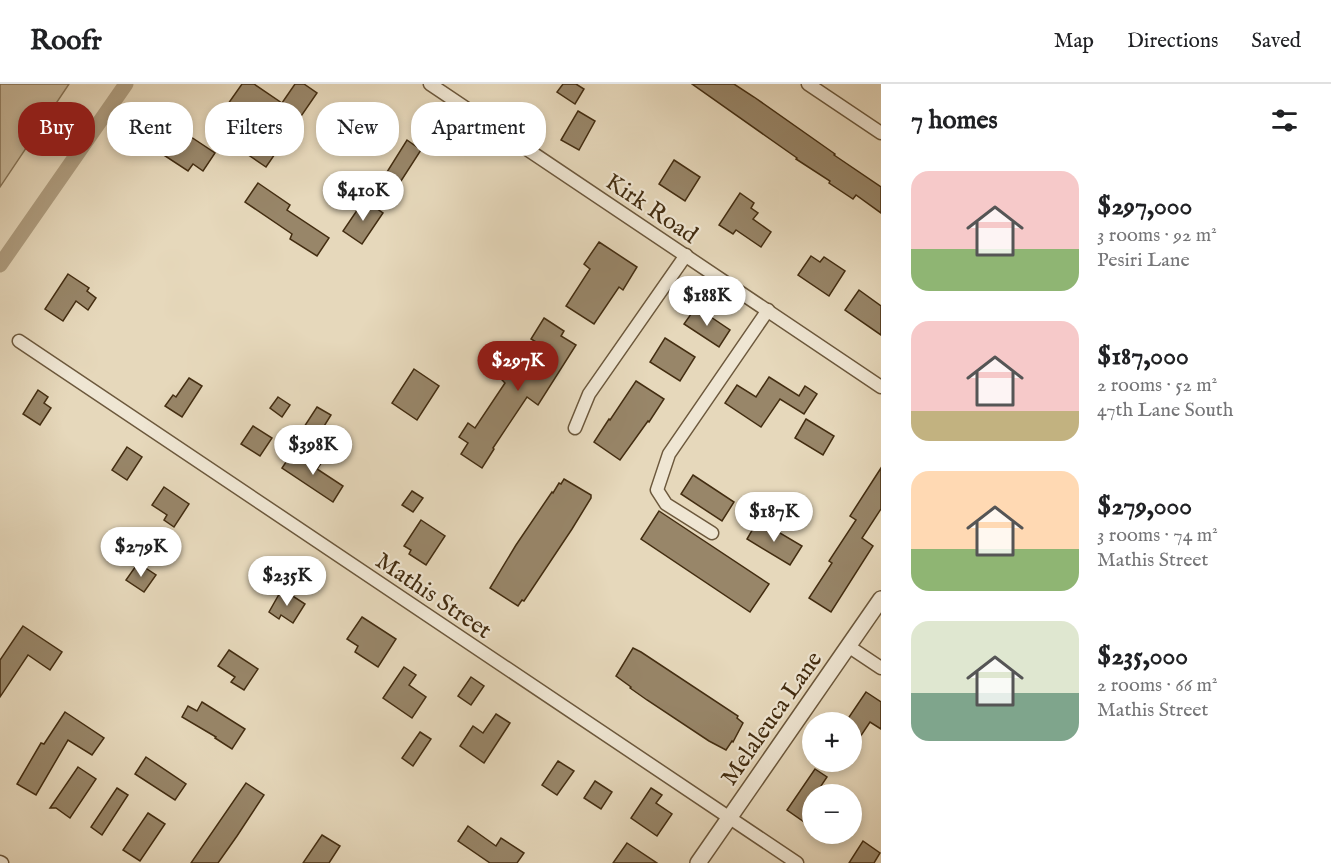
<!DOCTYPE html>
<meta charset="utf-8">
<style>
:root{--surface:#fff;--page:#f6f6f6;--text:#202124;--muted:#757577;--line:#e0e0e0;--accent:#8f2418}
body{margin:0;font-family:"IM FELL English",serif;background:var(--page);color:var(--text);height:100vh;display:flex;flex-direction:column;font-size:22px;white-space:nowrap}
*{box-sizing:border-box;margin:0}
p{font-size:20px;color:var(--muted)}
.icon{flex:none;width:33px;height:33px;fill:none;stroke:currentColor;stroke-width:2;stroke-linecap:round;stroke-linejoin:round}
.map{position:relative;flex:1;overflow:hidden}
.sheet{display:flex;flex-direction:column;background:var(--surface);width:450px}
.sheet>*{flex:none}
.hud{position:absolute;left:18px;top:18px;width:570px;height:54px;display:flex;gap:12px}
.fabs{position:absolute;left:802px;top:628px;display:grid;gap:12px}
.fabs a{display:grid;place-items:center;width:60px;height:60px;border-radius:50%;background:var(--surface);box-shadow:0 3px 9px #0003;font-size:30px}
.price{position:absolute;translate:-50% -51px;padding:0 14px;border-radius:21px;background:#fff;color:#222;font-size:20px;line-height:39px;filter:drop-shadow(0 2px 3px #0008)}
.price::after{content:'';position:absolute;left:50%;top:36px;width:18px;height:14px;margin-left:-9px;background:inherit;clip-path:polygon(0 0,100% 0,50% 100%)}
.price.current{background:var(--accent);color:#fff}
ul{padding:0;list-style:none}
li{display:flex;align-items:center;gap:18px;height:150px;padding:0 30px}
li span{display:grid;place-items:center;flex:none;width:168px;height:120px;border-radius:18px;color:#555}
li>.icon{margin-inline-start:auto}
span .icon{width:72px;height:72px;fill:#fffc;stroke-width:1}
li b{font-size:26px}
h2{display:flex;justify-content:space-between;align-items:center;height:72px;padding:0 30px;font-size:26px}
.chip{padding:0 21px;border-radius:24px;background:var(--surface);box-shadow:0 3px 9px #0003;font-size:21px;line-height:54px}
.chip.current{background:var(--accent);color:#fff}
header{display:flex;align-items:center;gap:36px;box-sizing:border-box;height:84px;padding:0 30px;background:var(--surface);border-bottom:2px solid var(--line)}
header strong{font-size:28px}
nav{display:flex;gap:33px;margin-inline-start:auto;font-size:21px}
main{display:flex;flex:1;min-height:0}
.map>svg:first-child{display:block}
.green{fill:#cabb9e;stroke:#867458;stroke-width:1.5}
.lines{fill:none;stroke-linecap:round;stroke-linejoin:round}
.canal{stroke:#af9e81;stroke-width:15}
.building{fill:#988669;stroke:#432d11;stroke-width:1.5}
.minor-casing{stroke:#6c583c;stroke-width:15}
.tertiary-casing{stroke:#6c583c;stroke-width:18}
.minor{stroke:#efe6d3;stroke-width:12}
.tertiary{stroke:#efe6d3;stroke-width:15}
.labels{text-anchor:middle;stroke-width:4.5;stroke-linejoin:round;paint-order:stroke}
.street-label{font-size:24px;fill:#432d11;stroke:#efe6d3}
</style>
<header>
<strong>Roofr</strong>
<nav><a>Map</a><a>Directions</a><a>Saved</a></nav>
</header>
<main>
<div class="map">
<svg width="881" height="779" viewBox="0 0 881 779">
<rect width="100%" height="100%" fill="#e6d8bb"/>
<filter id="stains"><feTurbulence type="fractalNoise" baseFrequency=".00333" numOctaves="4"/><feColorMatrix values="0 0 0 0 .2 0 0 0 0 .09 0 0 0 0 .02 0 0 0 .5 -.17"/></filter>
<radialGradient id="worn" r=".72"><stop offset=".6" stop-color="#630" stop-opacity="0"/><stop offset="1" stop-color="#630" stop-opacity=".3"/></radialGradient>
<polygon class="green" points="0,0 69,0 0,103"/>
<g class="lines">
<polyline class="canal" points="0,181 126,0"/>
</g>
<g class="building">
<polygon points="242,0 254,0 282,19 295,0 304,0 317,9 266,83 247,70 259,51 223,27"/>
<polygon points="563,0 576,0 584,5 575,20 557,8"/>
<polygon points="692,0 734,0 754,13 835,70 834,71 881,103 881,129 856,111 853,115 829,99 830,97 796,75 797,74"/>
<polygon points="578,27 595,37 579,66 561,56"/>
<polygon points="170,39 215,69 203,87 193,80 188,87 153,64"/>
<polygon points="407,56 421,66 401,97 387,88"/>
<polygon points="674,76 700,93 685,117 659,100"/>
<polygon points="258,99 290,121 287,126 329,154 317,172 290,155 292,150 245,118"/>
<polygon points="740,109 754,119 751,124 758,129 753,135 771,148 761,163 736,146 733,150 719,141"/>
<polygon points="364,116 383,129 362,160 343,147"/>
<polygon points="599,158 637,183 623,206 619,203 594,240 566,222 590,185 584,180"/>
<polygon points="811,172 820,178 824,173 845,187 829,212 798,191"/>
<polygon points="68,190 89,204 87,207 96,214 88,226 76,217 63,237 45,225"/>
<polygon points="859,206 881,222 881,251 845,226"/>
<polygon points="696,223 730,246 719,263 684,240"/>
<polygon points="544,234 564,247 561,252 576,261 538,321 527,313 493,364 494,365 482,384 461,370 468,359 459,353 468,339 475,344 505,299 502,296 514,278 526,287 543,262 531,255"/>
<polygon points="665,254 695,273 680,297 650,278"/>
<polygon points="414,285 439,302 417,336 392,319"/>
<polygon points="769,293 799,312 805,302 817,310 804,330 780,315 761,343 725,319 737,301 756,313"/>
<polygon points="189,294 202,302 182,333 165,322 173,311 176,313"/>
<polygon points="636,297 664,315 649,338 648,337 620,376 594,358 609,335 610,336"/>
<polygon points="38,306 48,313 44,319 51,324 40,341 23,330"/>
<polygon points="278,313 290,321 282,333 270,324"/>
<polygon points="317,323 331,331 318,352 304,343"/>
<polygon points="806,335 834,352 823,371 795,354"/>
<polygon points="253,342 272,354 260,372 241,360"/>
<polygon points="127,363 142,373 127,396 112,386"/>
<polygon points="292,369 303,377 308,370 322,378 317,385 343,402 333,418 282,384"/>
<polygon points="881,384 881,425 862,454 873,462 831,528 809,514 832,479 829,477 856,436 850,432"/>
<polygon points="693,391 734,418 722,437 681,410"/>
<polygon points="564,395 591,411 591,414 572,445 524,517 522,516 518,522 490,504 516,461 552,408 553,409 559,399 561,400"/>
<polygon points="164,403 189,420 174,443 164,436 167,431 152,421"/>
<polygon points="412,407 423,414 413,428 402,421"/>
<polygon points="659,427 769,500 750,528 641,455"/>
<polygon points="421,436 445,452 426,481 409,470 411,466 404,462"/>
<polygon points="758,436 802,462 790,481 747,455"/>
<polygon points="138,479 156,491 144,508 126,496"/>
<polygon points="282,505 305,520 293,539 281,531 279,535 269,528"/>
<polygon points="362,533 396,555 378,583 355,568 358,562 347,555"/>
<polygon points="23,542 62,568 50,586 28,571 0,613 0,576"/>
<polygon points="633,564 641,568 738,632 737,634 743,639 733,658 732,657 726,666 709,657 647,616 630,604 631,603 616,592"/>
<polygon points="229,566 258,585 244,606 231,598 235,593 218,582"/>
<polygon points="404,583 416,591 409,601 426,613 412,634 383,614"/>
<polygon points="471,593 484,602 471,621 458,612"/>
<polygon points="866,608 881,618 881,645 870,638 852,665 852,639 845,639"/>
<polygon points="202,618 245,645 232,665 215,654 216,653 182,633 188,622 197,627"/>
<polygon points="65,628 104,654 92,671 68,656 36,711 17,700 41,659 44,660"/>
<polygon points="496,630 510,639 484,679 460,662 473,642 483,649"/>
<polygon points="420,648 431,655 413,682 402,674"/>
<polygon points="146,673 186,700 175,716 135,690"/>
<polygon points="558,677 574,687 557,711 542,701"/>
<polygon points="78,683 96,695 70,734 56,724 50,724"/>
<polygon points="815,685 827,693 815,711 813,711 813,731 807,740 787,726"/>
<polygon points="595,697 612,708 601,725 584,714"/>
<polygon points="246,699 264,711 237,752 218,779 191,779"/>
<polygon points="117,704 128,711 102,751 91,743"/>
<polygon points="651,704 662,711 656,719 672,730 657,752 631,734"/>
<polygon points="148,729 165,740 140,777 123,766"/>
<polygon points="468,742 496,762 501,754 524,769 517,779 490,779 458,757"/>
<polygon points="322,751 340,762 329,779 303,779"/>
<polygon points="863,757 880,769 874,779 849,779"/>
<polygon points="627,759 657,779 613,779"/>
</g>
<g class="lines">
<g class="minor-casing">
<g id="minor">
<polyline points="430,0 881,303"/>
<polyline points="808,0 881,49"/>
<polyline points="19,257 797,779"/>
<polyline points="575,344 589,310 686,171"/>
<polyline points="712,449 666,420 657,406 669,370 768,226"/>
<polyline points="848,562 881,584"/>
<polyline points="0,778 2,779"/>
</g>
</g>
<g class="tertiary-casing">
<polyline id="tertiary" points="698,779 881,515"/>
</g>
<use href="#minor" class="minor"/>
<use href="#tertiary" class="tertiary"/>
</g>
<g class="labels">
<g class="street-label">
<text transform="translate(652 124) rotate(34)" y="8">Kirk Road</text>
<text transform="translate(434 511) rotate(34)" y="8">Mathis Street</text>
<text transform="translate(771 634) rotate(-55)" y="8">Melaleuca Lane</text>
</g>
</g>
<rect width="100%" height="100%" filter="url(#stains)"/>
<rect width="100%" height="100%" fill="url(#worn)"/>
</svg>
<div class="fabs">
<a>+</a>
<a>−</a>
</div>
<b class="price" style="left:363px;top:138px">$410K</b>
<b class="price" style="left:707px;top:243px">$188K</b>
<b class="price current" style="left:518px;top:308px">$297K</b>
<b class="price" style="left:313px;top:392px">$398K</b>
<b class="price" style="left:774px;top:459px">$187K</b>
<b class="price" style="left:141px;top:494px">$279K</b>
<b class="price" style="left:287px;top:523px">$235K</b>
<div class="hud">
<a class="chip current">Buy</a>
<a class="chip">Rent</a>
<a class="chip">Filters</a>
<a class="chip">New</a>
<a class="chip">Apartment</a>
</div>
</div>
<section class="sheet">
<h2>7 homes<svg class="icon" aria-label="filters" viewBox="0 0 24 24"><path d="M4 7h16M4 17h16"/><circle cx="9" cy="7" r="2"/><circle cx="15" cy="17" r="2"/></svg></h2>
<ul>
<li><span style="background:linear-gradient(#f6c9c9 65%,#8fb573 0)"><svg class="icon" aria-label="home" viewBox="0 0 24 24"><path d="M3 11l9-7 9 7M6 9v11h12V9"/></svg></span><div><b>$297,000</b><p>3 rooms · 92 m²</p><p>Pesiri Lane</p></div></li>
<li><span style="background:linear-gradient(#f6c9c9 75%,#c2b280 0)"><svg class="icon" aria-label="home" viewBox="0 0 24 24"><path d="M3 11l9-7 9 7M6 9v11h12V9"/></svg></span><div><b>$187,000</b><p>2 rooms · 52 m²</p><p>47th Lane South</p></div></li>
<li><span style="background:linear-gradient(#ffd9b3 65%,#8fb573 0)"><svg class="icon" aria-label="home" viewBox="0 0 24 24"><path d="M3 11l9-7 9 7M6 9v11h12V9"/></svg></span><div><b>$279,000</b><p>3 rooms · 74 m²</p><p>Mathis Street</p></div></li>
<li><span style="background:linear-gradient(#dfe7d0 60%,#7fa58c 0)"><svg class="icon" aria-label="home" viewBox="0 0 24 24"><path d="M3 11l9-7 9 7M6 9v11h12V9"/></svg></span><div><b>$235,000</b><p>2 rooms · 66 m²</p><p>Mathis Street</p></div></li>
</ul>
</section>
</main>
